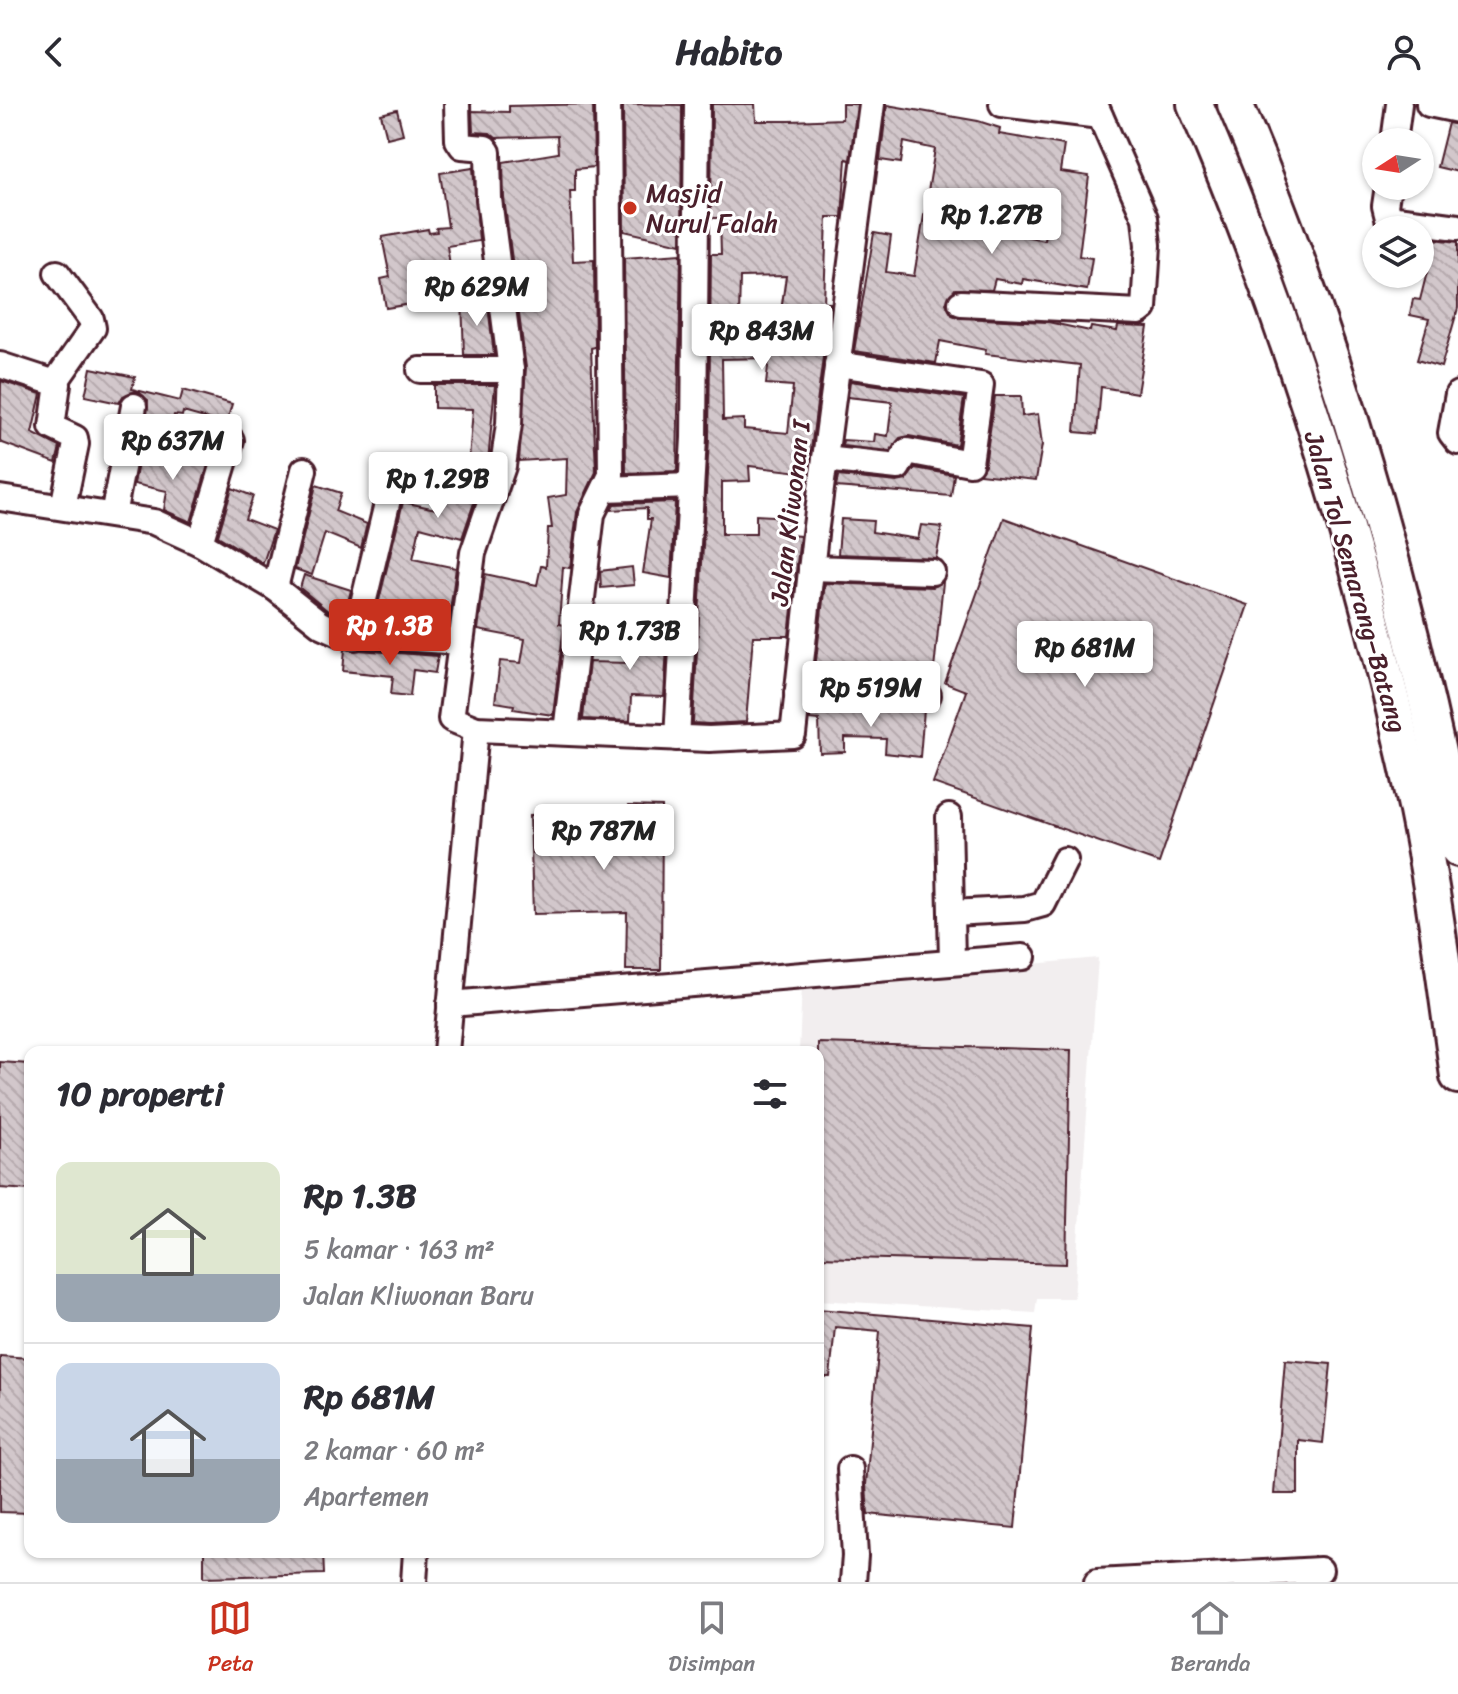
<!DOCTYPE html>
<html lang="id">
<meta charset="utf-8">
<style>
:root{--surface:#fff;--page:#f7f7f7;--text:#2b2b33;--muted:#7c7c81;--line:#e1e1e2;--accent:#c8321e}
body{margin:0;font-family:Sriracha,sans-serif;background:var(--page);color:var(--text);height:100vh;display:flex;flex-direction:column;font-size:30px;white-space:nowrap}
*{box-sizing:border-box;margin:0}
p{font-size:26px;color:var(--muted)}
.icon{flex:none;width:44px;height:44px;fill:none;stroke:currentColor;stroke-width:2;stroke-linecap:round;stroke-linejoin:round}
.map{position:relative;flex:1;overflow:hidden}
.sheet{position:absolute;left:24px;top:942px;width:800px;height:512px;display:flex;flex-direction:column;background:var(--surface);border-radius:16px;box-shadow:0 2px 6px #0004}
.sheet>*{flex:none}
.needle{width:52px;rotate:258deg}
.controls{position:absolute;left:1362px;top:24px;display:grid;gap:16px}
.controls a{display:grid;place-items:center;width:72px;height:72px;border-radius:50%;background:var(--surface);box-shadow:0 2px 6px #0004;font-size:40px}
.price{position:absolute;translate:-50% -68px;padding:0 18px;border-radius:8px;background:#fff;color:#222;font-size:26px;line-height:52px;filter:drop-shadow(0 2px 4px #0008)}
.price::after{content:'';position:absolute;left:50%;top:48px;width:24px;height:18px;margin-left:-12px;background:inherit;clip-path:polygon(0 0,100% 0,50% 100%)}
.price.active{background:var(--accent);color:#fff}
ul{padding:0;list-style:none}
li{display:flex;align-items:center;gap:24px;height:200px;padding:0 32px}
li+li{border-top:2px solid var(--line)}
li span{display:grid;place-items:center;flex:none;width:224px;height:160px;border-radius:16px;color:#555}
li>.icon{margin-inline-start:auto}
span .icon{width:96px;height:96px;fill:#fffc;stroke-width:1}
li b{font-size:34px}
h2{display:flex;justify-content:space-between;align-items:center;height:96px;padding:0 32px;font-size:34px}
header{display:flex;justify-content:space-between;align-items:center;height:104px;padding:0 32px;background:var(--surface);font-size:36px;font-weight:800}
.dock{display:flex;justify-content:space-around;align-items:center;height:112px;border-top:2px solid var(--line);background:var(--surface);font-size:22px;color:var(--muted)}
.dock a{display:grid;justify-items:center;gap:4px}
.dock .active{color:var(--accent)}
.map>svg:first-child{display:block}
.built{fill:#f2eeef}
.building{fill:url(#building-back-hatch);stroke:#4a1f2b;stroke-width:2;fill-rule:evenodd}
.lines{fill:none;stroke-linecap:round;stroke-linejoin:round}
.minor-casing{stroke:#4a1f2b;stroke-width:30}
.highway-casing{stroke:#4a1f2b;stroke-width:40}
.minor{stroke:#fff;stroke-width:24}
.highway{stroke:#fff;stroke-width:34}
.poi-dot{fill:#c8321e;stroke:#fff;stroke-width:3}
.labels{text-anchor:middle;stroke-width:6;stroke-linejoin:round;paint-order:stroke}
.poi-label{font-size:26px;fill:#4a1f2b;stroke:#fff;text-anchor:start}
.street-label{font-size:26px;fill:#4a1f2b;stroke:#fff}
</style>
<header><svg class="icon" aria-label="back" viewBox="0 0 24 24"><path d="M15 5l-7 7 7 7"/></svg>Habito<svg class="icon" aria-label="person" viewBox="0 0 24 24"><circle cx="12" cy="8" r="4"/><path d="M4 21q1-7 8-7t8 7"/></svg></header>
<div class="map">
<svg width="1458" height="1478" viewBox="0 0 1458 1478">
<defs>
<pattern id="building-back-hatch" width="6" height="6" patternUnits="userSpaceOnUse" patternTransform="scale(2)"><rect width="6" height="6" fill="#d2c7cb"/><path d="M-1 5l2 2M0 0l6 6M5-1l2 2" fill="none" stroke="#b6aaae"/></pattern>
</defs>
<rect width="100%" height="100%" fill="#fff"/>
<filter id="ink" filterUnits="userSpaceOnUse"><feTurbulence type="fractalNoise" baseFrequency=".0125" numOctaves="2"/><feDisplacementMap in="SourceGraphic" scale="16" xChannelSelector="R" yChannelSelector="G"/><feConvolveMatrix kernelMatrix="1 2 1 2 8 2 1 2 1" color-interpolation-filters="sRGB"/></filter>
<g filter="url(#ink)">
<polygon class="built" points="1098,854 1074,1194 1037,1194 1035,1209 818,1196 818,948 799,948 802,881"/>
<g class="building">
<polygon points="593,0 594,63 575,65 575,87 570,87 573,157 594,156 595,243 591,244 596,368 577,408 570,464 563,463 559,520 564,521 553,611 513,605 514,601 495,598 500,557 521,559 525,535 478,526 485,470 537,481 541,462 546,463 548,424 552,424 548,394 566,391 567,354 519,357 526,264 504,94 503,58 558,49 557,32 496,34 490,29 473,28 472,7 509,8 509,2"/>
<polygon points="623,0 682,1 681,140 624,127"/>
<path d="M712,0H755L756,17H790L842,15V0H857L850,56L846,55L842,113H827L824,199H830L808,369L749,362L750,377L722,378V430H756V411L790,413L789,431L800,432L789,532H753L746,618L709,620L693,619L709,335L711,150H721L720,114H711ZM786,172L779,221L739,214L740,173ZM769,254L766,280L793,282L788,329L744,325V315L723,316L722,255Z"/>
<path d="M887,1L978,17L1000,24L999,30L1064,41L1060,68L1089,72L1079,152L1092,154L1087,186L1023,175L1022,180L995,175L992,186L955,185L946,199L952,211L960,214L1048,218L1090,227L1091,223L1117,227L1118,222L1148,223L1137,289L1101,283L1097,330L1075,328L1080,261L985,250L986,246L940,237L936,259L854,247L874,129L891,132L886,168L914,172L935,45L904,38L901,59L880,56ZM1009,95L1048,101L1044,136L1004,128Z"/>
<polygon points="397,6 403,30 387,34 381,10"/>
<polygon points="1448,19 1458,21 1458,68 1437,63"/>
<polygon points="473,64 479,137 447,142 455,193 386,204 381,175 390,173 382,133 428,125 429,129 437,128 436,124 448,123 440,69"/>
<polygon points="1426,134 1458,138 1458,204 1441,263 1417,256 1429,215 1410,211 1413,195 1420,196 1428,164 1420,162"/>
<polygon points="681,150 677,367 626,369 624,154"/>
<polygon points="487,194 494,251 464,251 462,195"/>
<polygon points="91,264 135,273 132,285 180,297 183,286 232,300 226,320 183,308 182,312 174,311 172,320 147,313 148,296 136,287 123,292 119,299 85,292"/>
<polygon points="1,277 41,290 32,329 60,343 56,359 0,338"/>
<polygon points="850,277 964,294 957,341 909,332 900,334 890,347 842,342 843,336 874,338 875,330 888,332 892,298 848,293"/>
<polygon points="434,281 495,281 488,358 462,434 420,423 413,455 456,464 448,521 399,511 398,519 374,517 403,398 436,405 446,363 468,368 473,305 434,304"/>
<polygon points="995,292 1021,292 1022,312 1038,310 1042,341 1036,376 979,370 985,361"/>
<polygon points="140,349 174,356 176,351 208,361 191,418 164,406 167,387 134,380"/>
<polygon points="915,364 954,371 951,392 836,383 838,372 897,378 906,376"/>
<polygon points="316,381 341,389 335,407 367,420 361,444 325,429 312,471 295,465"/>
<polygon points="232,384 253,392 245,415 274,426 263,459 218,432"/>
<polygon points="675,398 671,474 643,469 651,415 647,415 647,404 611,406 614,400"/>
<polygon points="1004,414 1248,501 1159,759 933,679 966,587 945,579"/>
<polygon points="841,415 873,417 872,428 918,435 921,421 942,423 936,454 838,450"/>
<polygon points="632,463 634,481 601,484 600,467"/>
<polygon points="304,471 351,486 344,514 328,507 300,484"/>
<polygon points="943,478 933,575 814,574 825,479 932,483"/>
<polygon points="637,506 669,509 664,593 631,592 630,617 583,615 589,558 631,559"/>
<polygon points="345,545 438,552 435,569 413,566 410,592 391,590 393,572 343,567"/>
<polygon points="811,604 924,606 920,653 885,649 886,635 845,634 845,648 820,649 819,616 810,615"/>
<polygon points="628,702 662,703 661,866 626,866 627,808 533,810 530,711 627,708"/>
<polygon points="818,939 1071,946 1066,1160 818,1153"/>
<polygon points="0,958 30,960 30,1086 0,1084"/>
<polygon points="818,1205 1033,1224 1015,1424 868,1410 866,1381 880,1227 835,1223 830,1273 818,1273"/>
<polygon points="0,1252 30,1254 30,1409 0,1408"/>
<polygon points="1285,1256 1331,1260 1323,1339 1298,1336 1298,1390 1274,1390"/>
<polygon points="204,1448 323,1448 324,1470 204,1473"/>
</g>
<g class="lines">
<g class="minor-casing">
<g id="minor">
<polyline points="457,0 458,36 462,42 485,44 488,48 489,95 511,266 509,320 503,362 473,449 451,615 476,625 709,635 793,631 815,430 872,0"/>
<polyline points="1002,0 1100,12"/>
<polyline points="1429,0 1458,6"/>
<polyline points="1394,38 1399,0"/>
<polyline points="1388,82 1385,102 1388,114 1458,123"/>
<polyline points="961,199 1139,208 1144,204 1148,141 1145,114 1095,0"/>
<polyline points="0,261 58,280 52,323 75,334 76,340 63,403"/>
<polyline points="420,266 511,266"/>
<polyline points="56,277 93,224 91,215 57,169"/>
<polyline points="1458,290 1451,329 1458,338"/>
<polyline points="825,355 898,363 907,347 970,359 981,281 837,260"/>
<polyline points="605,385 691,382"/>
<polyline points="0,394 154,418 200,439 275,484 320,520 342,530 460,538"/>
<polyline points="113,411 134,302"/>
<polyline points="200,439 231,336"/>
<polyline points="811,464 932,468"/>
<polyline points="275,484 304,366"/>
<polyline points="355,533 390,387"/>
<polyline points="797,589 928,591"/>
<polyline points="566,628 592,410 611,371 608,0"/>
<polyline points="677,634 694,334 697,0"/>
<polyline points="949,713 952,858"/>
<polyline points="952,809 1025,805 1043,800 1065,756"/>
<polyline points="450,900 1023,853"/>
<polyline points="446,948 476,625"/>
<polyline points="850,1365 855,1452 853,1478"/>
<polyline points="414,1478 416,1448"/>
<polyline points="1097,1478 1320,1466"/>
</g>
</g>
<g class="highway-casing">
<g id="highway">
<path d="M1195,0C1289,217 1360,449 1411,679C1433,776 1444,874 1458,972"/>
<path d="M1235,0C1335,231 1410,497 1458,745"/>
</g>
</g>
<use href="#minor" class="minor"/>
<use href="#highway" class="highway"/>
</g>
</g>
<circle class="poi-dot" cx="630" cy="104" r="8"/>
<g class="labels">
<g class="poi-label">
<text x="646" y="98">Masjid<tspan x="646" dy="30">Nurul Falah</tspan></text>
</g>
<g class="street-label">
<text transform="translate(790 409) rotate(-83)" y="9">Jalan Kliwonan I</text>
<text transform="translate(1356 478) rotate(74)" y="9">Jalan Tol Semarang–Batang</text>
</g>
</g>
</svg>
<div class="controls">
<a><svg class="needle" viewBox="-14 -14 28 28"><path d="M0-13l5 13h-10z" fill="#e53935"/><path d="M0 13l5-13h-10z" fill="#7c7c81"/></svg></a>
<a><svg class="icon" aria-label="layers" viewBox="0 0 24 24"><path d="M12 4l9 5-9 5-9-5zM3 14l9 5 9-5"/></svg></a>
</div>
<b class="price" style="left:992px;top:152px">Rp 1.27B</b>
<b class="price" style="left:477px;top:224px">Rp 629M</b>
<b class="price" style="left:762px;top:268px">Rp 843M</b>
<b class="price" style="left:173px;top:378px">Rp 637M</b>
<b class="price" style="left:438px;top:416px">Rp 1.29B</b>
<b class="price active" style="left:390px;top:563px">Rp 1.3B</b>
<b class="price" style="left:630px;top:568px">Rp 1.73B</b>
<b class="price" style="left:1085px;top:585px">Rp 681M</b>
<b class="price" style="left:871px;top:625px">Rp 519M</b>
<b class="price" style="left:604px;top:768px">Rp 787M</b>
<section class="sheet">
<h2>10 properti<svg class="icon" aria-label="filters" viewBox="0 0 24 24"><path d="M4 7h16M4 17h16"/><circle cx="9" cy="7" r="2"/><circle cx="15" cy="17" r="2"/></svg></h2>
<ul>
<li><span style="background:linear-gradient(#dfe7d0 70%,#9aa5b1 0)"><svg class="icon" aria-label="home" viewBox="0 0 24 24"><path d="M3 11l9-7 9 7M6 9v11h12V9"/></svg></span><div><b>Rp 1.3B</b><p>5 kamar · 163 m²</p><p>Jalan Kliwonan Baru</p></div></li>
<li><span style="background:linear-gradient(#c9d6e8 60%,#9aa5b1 0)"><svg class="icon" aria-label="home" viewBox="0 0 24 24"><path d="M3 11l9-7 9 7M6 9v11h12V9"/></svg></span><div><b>Rp 681M</b><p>2 kamar · 60 m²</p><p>Apartemen</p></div></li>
</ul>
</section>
</div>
<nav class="dock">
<a class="active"><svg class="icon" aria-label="map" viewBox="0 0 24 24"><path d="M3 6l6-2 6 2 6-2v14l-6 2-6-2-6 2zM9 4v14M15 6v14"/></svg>Peta</a>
<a><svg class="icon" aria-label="saved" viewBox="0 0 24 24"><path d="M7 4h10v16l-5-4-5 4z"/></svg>Disimpan</a>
<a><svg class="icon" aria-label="home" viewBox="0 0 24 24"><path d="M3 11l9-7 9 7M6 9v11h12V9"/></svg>Beranda</a>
</nav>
